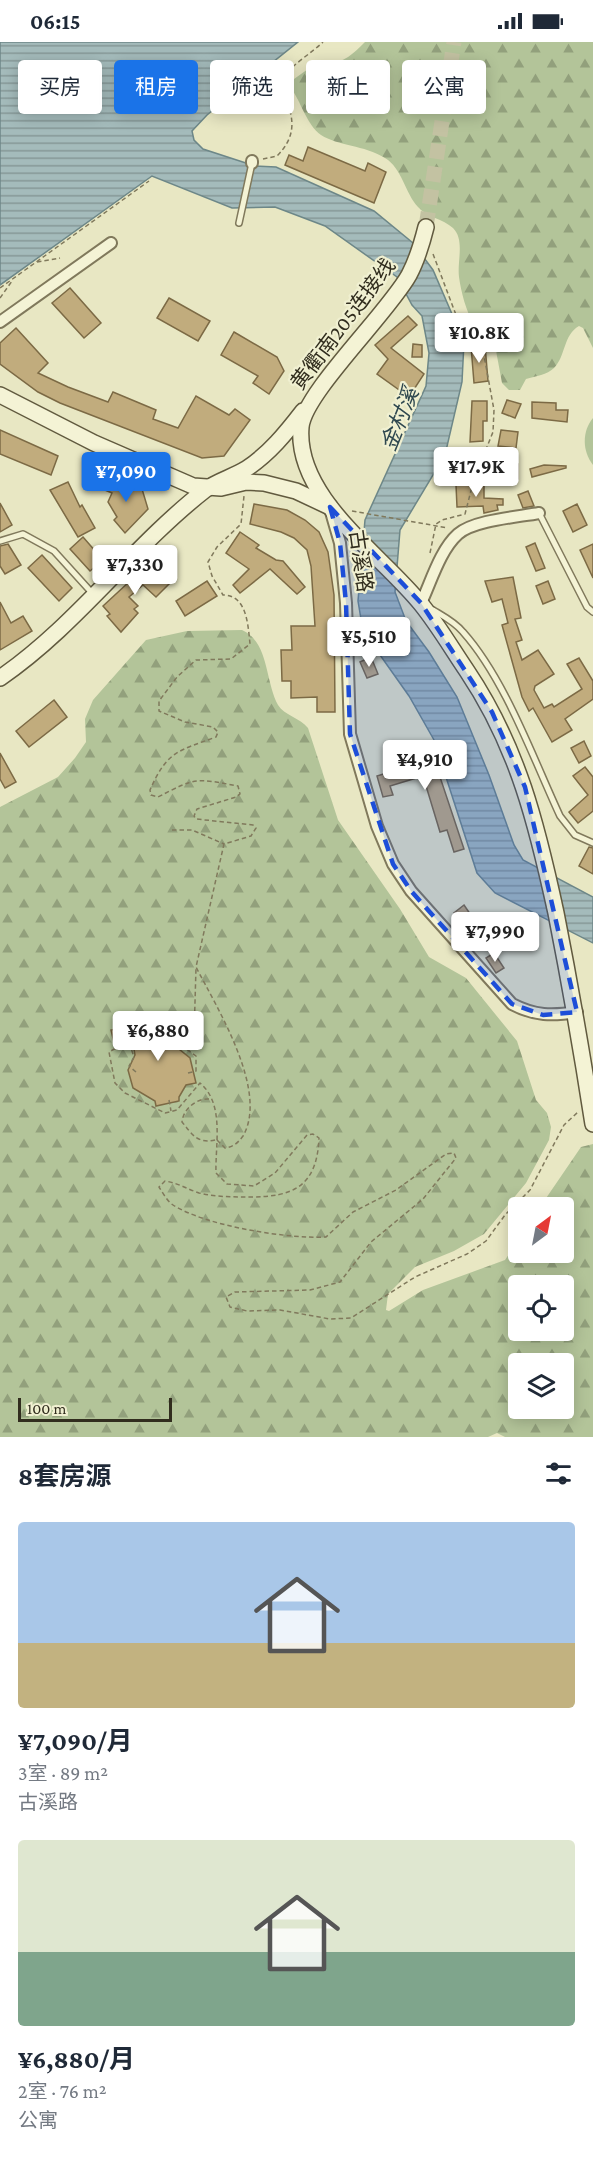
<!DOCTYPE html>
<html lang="zh">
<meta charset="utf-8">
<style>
:root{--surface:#fff;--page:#f2f2f3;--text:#1f2937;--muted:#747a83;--accent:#1a73e8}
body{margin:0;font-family:"Crimson Pro","Noto Sans SC",serif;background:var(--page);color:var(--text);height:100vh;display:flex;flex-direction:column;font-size:22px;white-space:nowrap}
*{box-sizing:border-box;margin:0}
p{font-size:20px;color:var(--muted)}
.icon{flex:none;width:33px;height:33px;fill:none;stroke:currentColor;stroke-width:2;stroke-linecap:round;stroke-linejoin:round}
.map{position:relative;height:1395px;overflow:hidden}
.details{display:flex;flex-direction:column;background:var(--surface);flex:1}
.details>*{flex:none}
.top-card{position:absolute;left:18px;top:18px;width:558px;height:54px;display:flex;gap:12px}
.needle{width:39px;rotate:32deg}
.tools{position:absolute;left:508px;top:1155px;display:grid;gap:12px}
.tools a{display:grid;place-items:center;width:66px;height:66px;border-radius:6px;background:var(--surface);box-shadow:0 3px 15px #0003;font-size:30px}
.scale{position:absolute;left:18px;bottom:15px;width:154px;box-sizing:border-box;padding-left:6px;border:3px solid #312d1e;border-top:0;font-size:16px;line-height:21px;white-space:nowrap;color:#312d1e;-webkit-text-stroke:4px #f0f0d1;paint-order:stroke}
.price{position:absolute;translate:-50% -51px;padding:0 14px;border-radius:6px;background:#fff;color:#222;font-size:20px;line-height:39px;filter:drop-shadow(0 2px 3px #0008)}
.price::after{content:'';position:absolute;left:50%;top:36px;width:18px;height:14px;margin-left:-9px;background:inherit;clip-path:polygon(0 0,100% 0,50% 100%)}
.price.on{background:var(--accent);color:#fff}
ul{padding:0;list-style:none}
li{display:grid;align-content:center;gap:12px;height:318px;padding:0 18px}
li span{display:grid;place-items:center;height:186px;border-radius:6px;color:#555}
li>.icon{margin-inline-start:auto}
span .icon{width:108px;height:108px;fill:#fffc;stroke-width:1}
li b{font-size:26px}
h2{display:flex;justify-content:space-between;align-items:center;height:72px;padding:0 18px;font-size:26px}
.chip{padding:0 21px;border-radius:6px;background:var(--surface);box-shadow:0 3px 15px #0003;font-size:21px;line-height:54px}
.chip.on{background:var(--accent);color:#fff}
.status{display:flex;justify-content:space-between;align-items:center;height:42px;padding:0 30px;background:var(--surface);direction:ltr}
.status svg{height:16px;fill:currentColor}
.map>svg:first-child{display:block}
.forest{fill:url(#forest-firs);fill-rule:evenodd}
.garden{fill:#b3c499}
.water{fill:url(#water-rules);stroke:#6d8788;stroke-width:1.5}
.building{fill:#c1ac7d;stroke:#7c6a45;stroke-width:1.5}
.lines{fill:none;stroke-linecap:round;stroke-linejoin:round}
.secondary-tunnel{stroke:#c3c2a2;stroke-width:15;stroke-dasharray:15 8;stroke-linecap:butt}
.lane-casing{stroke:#80795c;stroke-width:8}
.street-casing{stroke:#80795c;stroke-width:14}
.secondary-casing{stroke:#615a3f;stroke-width:18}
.path{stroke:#80795c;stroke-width:1.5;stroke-dasharray:4.5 3;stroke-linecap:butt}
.lane{stroke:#f4f3d5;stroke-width:5}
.street{stroke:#f4f3d5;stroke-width:10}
.secondary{stroke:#f4f3d5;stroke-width:15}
.marked{fill:#1d4ed8;fill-opacity:0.2;stroke:#1d4ed8;stroke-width:4.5;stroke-dasharray:12 8;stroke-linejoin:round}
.labels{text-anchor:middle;stroke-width:4.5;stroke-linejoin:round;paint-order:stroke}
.street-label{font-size:21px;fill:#312d1e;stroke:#f0f0d1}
.water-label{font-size:22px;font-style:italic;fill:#2f484f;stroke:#f0f0d1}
</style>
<div class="status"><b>06:15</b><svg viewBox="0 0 49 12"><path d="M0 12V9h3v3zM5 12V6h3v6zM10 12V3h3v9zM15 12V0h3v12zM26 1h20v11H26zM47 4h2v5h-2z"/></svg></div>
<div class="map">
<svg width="593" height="1395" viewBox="0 0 593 1395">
<defs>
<pattern id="forest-firs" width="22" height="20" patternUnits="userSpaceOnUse" patternTransform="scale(1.5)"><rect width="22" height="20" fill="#b3c499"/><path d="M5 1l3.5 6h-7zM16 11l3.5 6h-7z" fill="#92a07c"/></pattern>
<pattern id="water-rules" width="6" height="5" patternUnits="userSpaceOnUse" patternTransform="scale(1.5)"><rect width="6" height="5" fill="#a4bbbb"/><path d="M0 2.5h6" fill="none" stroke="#869897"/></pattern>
</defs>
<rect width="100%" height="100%" fill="#e8e7c3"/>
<g class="forest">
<path d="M365,0H593V306L583,286L579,284C563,293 566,314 554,326C547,333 536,334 526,337L520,348H509L502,341L492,287L474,283C466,269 461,250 459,235C457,219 465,198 453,186C443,177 427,175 418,165C405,151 402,126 385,116C364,103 338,104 321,93C307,83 301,60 291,46L294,37L318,20C340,25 351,14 365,0Z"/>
<path d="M242,588C269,600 265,639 278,663C284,673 300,676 308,686L338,778L400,867L429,915L466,936L517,999L536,1058L547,1071L551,1085L549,1098L526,1141L484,1192L454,1209L415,1225L388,1252L386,1268L389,1269L423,1248L505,1218L519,1197V1210H564V1166L540,1165L581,1105L593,1102V1395H505L497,1391L488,1395H0V765L58,735L75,716L86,700L85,677L93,658L146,598L187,589ZM519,1244H564V1288H519ZM519,1322H564V1366H519Z"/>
</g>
<path class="garden" d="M593,376V423C582,409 582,389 593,376Z"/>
<polygon class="water" points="0,0 298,0 207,73 192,89 194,98 203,107 255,124 276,125 374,169 413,201 433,228 464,300 462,340 445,413 400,488 395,550 406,579 429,610 457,655 489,733 514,803 523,818 593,855 593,901 495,851 477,831 434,698 409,654 363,589 358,559 365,478 426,344 429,311 422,274 412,263 397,235 325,184 275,165 232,166 152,134 0,243"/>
<g class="building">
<polygon points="308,105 365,129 368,121 386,130 374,161 285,123 289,113 303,119"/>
<polygon points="70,246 101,281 84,296 52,261"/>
<polygon points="169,256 210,279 198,299 157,276"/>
<polygon points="408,274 417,283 391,306 424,332 409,355 377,332 388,317 375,303"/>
<polygon points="16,286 48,321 38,331 68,345 108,360 113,350 156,368 153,377 178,386 196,354 229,373 235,367 250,378 224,414 202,416 60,361 38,350 0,322 0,301"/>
<polygon points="234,290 277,315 284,329 269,352 253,341 258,334 221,313"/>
<polygon points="413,302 422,303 422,315 412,315"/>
<polygon points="485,303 488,339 474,341 471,304"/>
<polygon points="507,358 521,362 515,376 502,371"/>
<polygon points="472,359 487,359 487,379 483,379 483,399 470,400"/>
<polygon points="532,360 556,361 556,368 568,368 567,380 532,376"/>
<polygon points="0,388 58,414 51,433 0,412"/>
<polygon points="501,388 518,390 516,406 498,404"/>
<polygon points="500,421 518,422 518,437 500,436"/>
<polygon points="544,423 566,424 566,426 532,435 530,427"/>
<polygon points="111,434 137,444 138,448 142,447 148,467 125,491 114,478 117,475 108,460 112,451 105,448"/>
<polygon points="68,440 80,465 82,463 95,486 78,495 50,448"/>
<polygon points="484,441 484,456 503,457 503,463 497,463 498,468 484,471 483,464 457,465 456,443"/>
<polygon points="528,449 534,464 523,466 518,453"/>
<polygon points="0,461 12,483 0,490"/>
<polygon points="254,462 287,468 305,478 319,490 328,510 334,553 335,670 317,670 317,655 291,656 291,639 282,639 281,608 292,608 291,584 315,584 311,524 307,508 294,496 281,490 250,482"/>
<polygon points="577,462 587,483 573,490 563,469"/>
<polygon points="240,490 259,503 256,506 276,518 283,519 305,545 297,552 270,527 240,551 233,543 249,527 226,511"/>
<polygon points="83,495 103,518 90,529 70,507"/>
<polygon points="535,501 545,526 536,529 526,505"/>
<polygon points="8,502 21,523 5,532 0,524 0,504"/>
<polygon points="593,502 593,536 580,508"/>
<polygon points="42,513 72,546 59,559 28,526"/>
<polygon points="153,520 172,539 156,555 143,543 129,555 138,564 134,567 138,571 121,590 107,574 110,572 103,564 130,539 132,541"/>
<polygon points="513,535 521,576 515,577 522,598 516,600 522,618 538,608 554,632 535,644 534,648 544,666 552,662 554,665 582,647 567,622 579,616 593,639 593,657 565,677 572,688 552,700 533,666 529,669 522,655 502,583 508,581 502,557 492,560 485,539"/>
<polygon points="207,539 217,554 185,574 176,559"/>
<polygon points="548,539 555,557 543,562 536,544"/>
<polygon points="0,560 11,581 23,574 32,589 0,608"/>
<polygon points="371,615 378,632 367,636 360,620"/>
<polygon points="54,658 67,675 29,705 16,689"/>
<polygon points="584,699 591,714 579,721 571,706"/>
<polygon points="0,711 16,740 5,746 0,737"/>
<polygon points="432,711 464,807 454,810 447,788 440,790 423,734 390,744 393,753 383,755 377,734 393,729 391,723"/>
<polygon points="585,725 593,735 593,769 578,781 569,770 588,753 573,734"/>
<polygon points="589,805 593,806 593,832 579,824"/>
<polygon points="464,863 487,897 478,905 454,871"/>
<polygon points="494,911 504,926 496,931 486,916"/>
<polygon points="174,978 179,1007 190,1016 196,1041 186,1043 179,1055 179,1059 156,1064 155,1059 133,1046 128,1028 135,1013 132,996 114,1000 111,988"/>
</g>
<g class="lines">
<polyline class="secondary-tunnel" points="426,185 454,0"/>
<g class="lane-casing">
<g id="lane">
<polyline points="239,181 252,121"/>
<polyline points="539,471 587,565 593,570"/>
<polyline points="0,499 23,492 54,509 93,552"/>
<path d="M433,568C443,574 455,580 463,590C505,637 533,716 560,774L575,793L593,801"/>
</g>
</g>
<g class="street-casing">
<g id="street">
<polyline points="252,121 252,119"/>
<polyline points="0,280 111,201"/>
<path d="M331,470L340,501L346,561L350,692L377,784L393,822L411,849L512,962C535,974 552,974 577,970"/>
<path d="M421,561C431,540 440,508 458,492C474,478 518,475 539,471"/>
</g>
</g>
<g class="secondary-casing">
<g id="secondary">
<path d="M426,185C422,201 417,218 409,233C388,271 304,351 301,385C295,456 381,512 421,562C438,583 452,607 467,629C518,705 537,783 556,871C570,942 582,1011 593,1082"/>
<polyline points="0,353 94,401 193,444 221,446 246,440 264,441 296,449 330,465"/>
<path d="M0,636C76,584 132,505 205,448C217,439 233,435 246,427C269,412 286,391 303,369"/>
</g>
</g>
<g class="path">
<path d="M263,117L277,114C311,80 275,53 284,35C290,24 313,10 323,0"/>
<polyline points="37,220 60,216"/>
<polyline points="0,246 149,139"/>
<polyline points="0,256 12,239"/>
<polyline points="352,469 448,486"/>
<polyline points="430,511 436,482 442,478 465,472 474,437 493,390 494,368 483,308 477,301 464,294 433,212"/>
<polyline points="172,788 192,788 224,802"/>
<path d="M136,1030L129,1024L134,1015L131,1006H116L109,1010L115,1041L125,1051L165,1071L177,1068L200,1041C225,1062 215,1103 216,1131L227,1142L254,1144L275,1131L307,1093L313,1092L319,1096C317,1144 294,1155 250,1155C233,1155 216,1155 199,1151C187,1147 178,1141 165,1139L159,1145C163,1151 167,1159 173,1163C206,1184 287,1197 326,1195L353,1170L396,1148L446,1112L454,1111L456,1116L423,1157L371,1200L340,1240L310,1248L235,1250L226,1255L230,1265L247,1269L280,1268L330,1277L351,1276L415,1235L467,1212L486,1199L505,1173L530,1148L564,1083L578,1070"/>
<polyline points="188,1031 196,1029 196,1014 185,1006 182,994 184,993 191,998 194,995 196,926"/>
<path d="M209,1057C197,1056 183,1067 182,1080C192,1092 197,1102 215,1098"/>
<polyline points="169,1058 171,1069"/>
<path d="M217,1098L225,1106C233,1105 238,1101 243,1094C269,1049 217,966 196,925L224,802L251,794L256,786L253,783L196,777L194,774L197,767L236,755L240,752L238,744C194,736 197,735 158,755L151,753L150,748C167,709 178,709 216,695L218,690L213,685L185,680L159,669V659L177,635L196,618L231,617L250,602C248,583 247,553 223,553L212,534L208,520L217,505L241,482L244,454"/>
</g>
<use href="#lane" class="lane"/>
<use href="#street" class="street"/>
<use href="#secondary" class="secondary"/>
</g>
<path class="marked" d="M330,465L421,561L492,670L525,745L577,970L543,973L512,962L411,849L393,822L350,692L346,561L340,501Z"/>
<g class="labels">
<g class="street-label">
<text transform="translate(343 282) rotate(-53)" y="7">黄衢南205连接线</text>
<text transform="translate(361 519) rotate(82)" y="7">古溪路</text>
</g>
<g class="water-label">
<text transform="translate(399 377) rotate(-68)" y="8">金村溪</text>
</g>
</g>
</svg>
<div class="tools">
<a><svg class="needle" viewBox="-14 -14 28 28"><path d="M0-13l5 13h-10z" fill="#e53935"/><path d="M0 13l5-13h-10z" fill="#747a83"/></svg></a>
<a><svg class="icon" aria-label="locate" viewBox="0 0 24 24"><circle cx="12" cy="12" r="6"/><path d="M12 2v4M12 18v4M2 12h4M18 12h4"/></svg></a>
<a><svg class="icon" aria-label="layers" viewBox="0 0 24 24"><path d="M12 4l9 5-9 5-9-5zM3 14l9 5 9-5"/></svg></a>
</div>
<div class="scale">100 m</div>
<b class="price" style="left:479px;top:322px">¥10.8K</b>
<b class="price" style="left:476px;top:456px">¥17.9K</b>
<b class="price on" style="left:126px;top:461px">¥7,090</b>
<b class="price" style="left:135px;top:554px">¥7,330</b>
<b class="price" style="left:369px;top:626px">¥5,510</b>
<b class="price" style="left:425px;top:749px">¥4,910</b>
<b class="price" style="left:495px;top:921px">¥7,990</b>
<b class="price" style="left:158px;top:1020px">¥6,880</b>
<div class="top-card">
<a class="chip">买房</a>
<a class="chip on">租房</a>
<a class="chip">筛选</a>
<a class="chip">新上</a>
<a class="chip">公寓</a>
</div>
</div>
<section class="details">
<h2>8套房源<svg class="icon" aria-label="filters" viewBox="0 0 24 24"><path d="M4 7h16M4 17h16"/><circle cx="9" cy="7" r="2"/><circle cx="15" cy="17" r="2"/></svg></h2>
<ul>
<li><span style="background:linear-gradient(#a9c7e8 65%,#c2b280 0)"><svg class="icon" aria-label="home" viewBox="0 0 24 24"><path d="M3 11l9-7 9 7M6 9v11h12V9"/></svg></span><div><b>¥7,090/月</b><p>3室 · 89 m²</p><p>古溪路</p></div></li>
<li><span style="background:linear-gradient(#dfe7d0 60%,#7fa58c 0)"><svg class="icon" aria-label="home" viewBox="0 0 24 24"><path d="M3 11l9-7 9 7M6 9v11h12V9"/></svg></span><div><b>¥6,880/月</b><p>2室 · 76 m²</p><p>公寓</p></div></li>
</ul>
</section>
